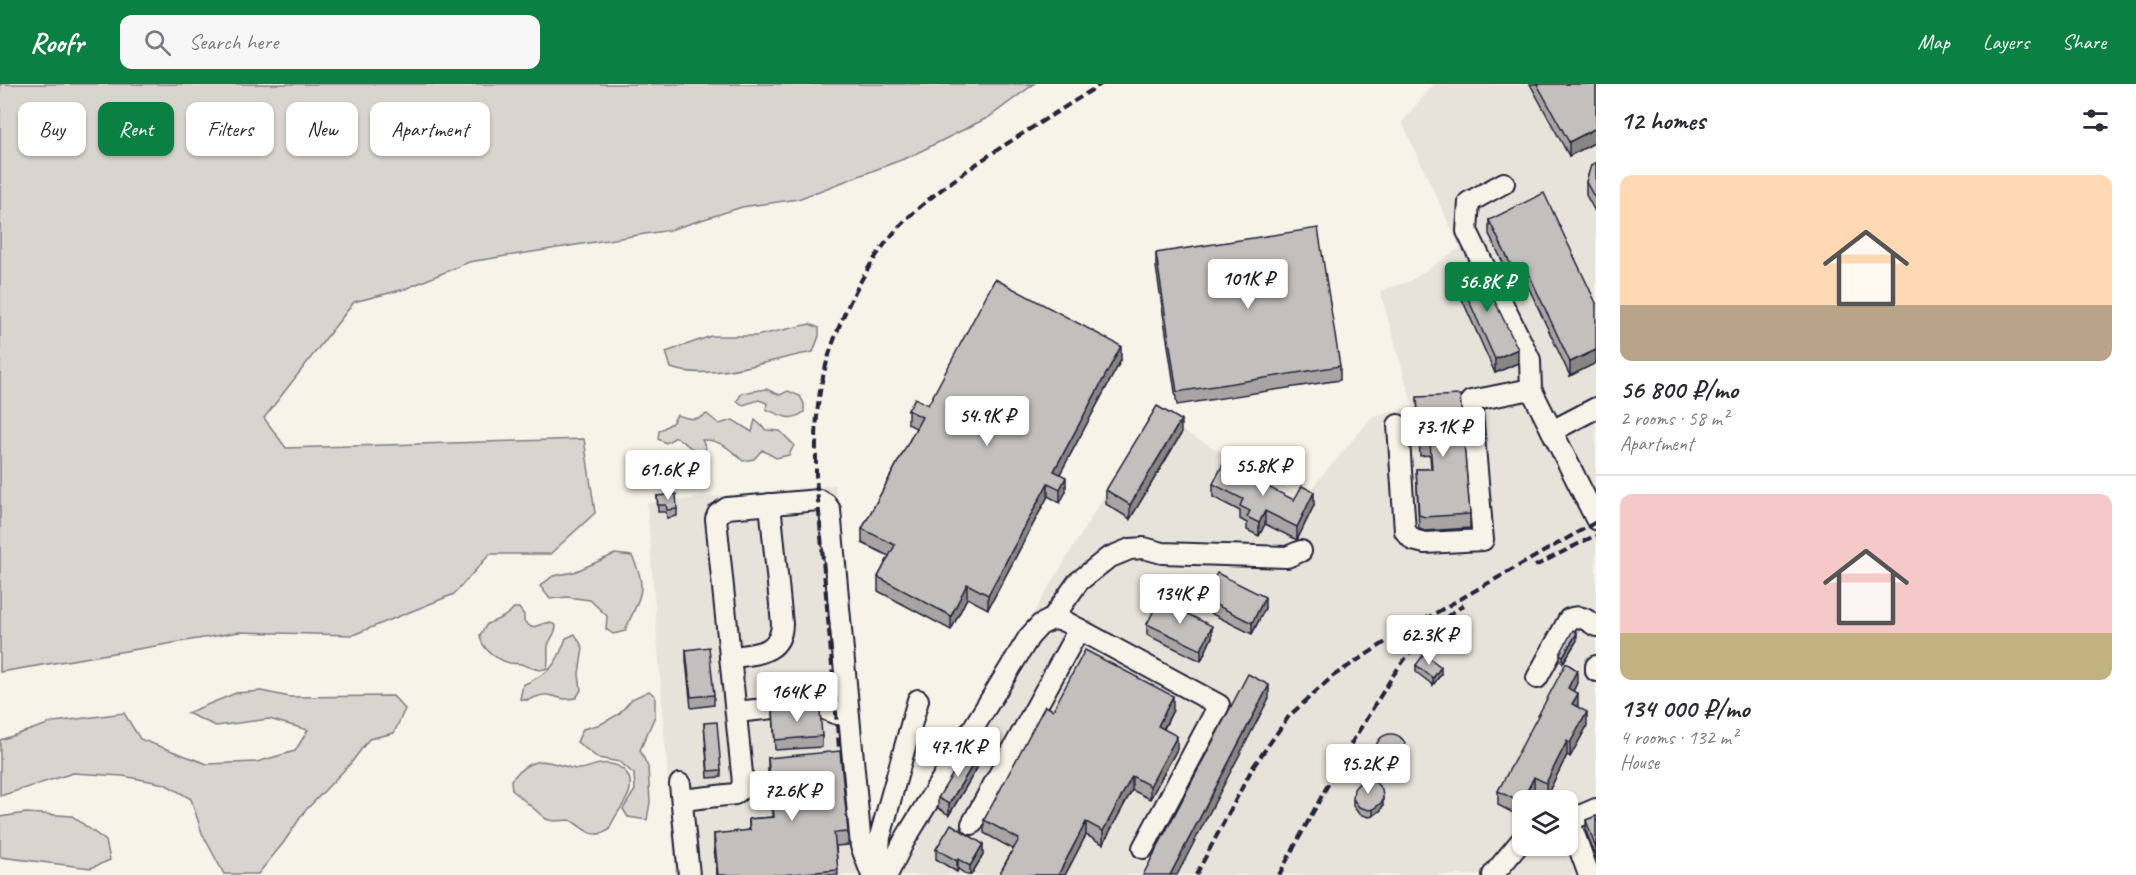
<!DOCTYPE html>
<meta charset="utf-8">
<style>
:root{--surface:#fff;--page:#f7f7f7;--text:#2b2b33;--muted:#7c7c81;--line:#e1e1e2;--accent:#0b8043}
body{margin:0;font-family:Caveat,sans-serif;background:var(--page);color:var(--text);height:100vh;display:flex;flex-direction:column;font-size:22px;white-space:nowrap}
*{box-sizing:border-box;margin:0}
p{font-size:20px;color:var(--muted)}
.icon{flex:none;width:33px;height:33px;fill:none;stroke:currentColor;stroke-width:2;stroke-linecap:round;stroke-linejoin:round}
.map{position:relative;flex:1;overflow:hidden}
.details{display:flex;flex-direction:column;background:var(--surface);width:540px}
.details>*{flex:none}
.banner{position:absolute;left:18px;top:18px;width:570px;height:54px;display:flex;gap:12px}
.buttons{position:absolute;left:1512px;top:706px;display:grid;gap:12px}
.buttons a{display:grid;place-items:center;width:66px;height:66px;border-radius:12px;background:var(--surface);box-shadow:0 2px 4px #0004;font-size:30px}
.price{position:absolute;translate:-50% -51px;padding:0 14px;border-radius:6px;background:#fff;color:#222;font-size:20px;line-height:39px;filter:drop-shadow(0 2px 3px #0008)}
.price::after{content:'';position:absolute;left:50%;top:36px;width:18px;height:14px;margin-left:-9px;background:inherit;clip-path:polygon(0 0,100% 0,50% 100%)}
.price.on{background:var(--accent);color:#fff}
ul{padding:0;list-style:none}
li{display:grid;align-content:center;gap:12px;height:318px;padding:0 24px}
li+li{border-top:2px solid var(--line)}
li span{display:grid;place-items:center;height:186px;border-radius:12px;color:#555}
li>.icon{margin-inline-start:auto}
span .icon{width:108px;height:108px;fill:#fffc;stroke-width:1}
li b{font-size:26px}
h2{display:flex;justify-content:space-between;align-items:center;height:72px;padding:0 24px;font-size:26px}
.chip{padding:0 21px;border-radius:12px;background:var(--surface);box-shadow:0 2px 4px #0004;font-size:21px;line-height:54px}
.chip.on{background:var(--accent);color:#fff}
header{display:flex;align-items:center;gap:36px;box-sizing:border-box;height:84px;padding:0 30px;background:var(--accent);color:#fff}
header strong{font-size:28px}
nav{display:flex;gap:33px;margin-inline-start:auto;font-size:21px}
.search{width:420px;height:54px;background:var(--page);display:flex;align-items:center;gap:15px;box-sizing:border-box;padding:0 21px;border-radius:12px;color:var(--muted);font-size:22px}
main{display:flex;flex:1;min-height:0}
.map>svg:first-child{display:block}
.built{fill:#e7e3db;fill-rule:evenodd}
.green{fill:#d8d5cf;stroke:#7d7c85;stroke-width:1.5}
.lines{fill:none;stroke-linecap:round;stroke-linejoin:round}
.minor-casing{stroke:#22223b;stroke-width:24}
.minor{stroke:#f7f3e8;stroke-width:20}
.rail{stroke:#22223b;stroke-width:4;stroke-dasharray:9 4.5;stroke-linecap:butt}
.wall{fill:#a7a4a3;stroke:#22223b;stroke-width:1.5}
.shaded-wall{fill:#888684;stroke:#22223b;stroke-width:1.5}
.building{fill:#c2bfbd;stroke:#22223b;stroke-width:1.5}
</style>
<header>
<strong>Roofr</strong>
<div class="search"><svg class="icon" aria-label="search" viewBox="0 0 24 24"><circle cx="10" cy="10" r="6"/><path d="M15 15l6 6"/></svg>Search here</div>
<nav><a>Map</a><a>Layers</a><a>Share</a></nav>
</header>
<main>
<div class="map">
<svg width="1596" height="791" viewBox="0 0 1596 791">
<rect width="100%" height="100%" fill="#f7f3e8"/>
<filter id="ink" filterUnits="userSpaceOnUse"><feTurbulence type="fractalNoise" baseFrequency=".0167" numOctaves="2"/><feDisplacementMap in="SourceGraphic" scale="12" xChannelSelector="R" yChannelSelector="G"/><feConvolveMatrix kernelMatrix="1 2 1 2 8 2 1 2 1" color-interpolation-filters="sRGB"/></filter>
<g filter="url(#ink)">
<path class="built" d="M1434,0H1596V791H675L647,419L835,401L870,755L889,768L1153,331L1304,413L1373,332L1413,323L1380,207L1410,197L1460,164L1402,38ZM1522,717H1568V762H1522Z"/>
<g class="green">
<polygon points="0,0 1034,0 989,33 909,73 798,115 742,123 670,146 469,178 405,205 354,218 264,334 286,364 584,355 595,429 550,470 490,470 454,510 353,551 239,548 0,588"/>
<path d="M810,240L819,244V252L813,268C772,275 711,298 671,284L666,268L711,252H756Z"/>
<path d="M766,305L780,311L788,307L800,312L804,320V328C790,339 781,331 766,325L767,319L759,316L743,321L737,317L742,309Z"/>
<path d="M707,330L719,340L733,336L752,348L755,336L766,346L780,347L794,361L789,371L776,374L762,366L754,375L743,377C731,366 720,355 702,356L706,364L701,371L676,353L666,359L658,355L659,347L672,339L677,331C689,335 696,337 707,330Z"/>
<path d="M615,470L632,472C650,508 638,514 625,547L613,550L606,545L607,532L590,516L567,513L550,515L540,502L553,492L574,488Z"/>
<path d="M514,524H519L524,531V537L531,543C540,543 547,534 556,542C556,550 550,554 548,562C547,570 549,576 547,584C539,588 533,584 524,581C520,579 515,580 510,579C497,576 481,565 480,551L487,540C498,535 505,534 514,524Z"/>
<path d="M575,550L583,564L579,590L581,606L576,614C559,617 562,613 548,611C538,609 531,619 520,615L523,601C550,588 556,583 566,554Z"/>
<polygon points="261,607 290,613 393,612 405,625 394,649 369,655 351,679 304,728 284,758 258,790 224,790 202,749 191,715 165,700 123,692 73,689 0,712 0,656 54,638 124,629 140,655 207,680 257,678 295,667 308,646 269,635 216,642 187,629 236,609"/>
<polygon points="649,607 655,612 655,632 640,666 648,683 650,718 647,736 628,733 623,725 635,706 634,690 620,678 598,674 577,658 583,645 601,640 619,630 632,615"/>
<path d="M541,677C554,678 564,683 577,685C586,686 591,681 600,680C618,677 635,689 629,709C624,723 613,732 609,746C590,757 584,743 570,736L553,737L546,735L512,706L511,696C520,686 526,679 541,677Z"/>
<polygon points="26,729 72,732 106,757 110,776 91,784 0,773 0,733"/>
</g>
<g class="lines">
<g class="minor-casing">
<g id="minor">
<polyline points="1504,99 1469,118 1467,147 1530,276 1531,305"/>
<polyline points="1398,341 1405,447 1413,456 1425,459 1483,456 1471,317 1531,305 1596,435"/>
<polyline points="1552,347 1596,324"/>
<polyline points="1052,535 1078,498 1108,474 1130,465 1144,464 1162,469 1287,473 1301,467"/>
<path d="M730,574C755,569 781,571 782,540L770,420"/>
<polyline points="1596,582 1596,587"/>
<path d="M1537,594L1569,535C1580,530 1587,536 1596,542"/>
<polyline points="736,628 813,620 834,629 849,633"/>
<polyline points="680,700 689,791"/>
<polyline points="682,716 735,710 740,706 743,699 716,435 718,430 727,424 819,416 826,420 830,426 861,762 872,791"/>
<polyline points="1569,736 1589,791"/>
<polyline points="1568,737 1596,725"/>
<polyline points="972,740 1079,545"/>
<polyline points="877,791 880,753 918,616"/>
<polyline points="887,791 904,757 1029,553 1040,541 1052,535 1064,537 1219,621 1143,764"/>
<polyline points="1493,791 1522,756"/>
</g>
</g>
<use href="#minor" class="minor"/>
<g class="rail">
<polyline points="1535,482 1596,451"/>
<path d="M840,676L816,393C816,362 815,332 821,302C833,243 868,169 914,128C970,79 1038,41 1101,0"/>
<polyline points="1196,791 1253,683 1289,632 1333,592 1395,552 1596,438"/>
<polyline points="1279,791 1344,671 1394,590 1413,564 1436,540 1464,521"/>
</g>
</g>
<g class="wall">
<polygon points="1530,0 1596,0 1596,58 1569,72"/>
<polygon points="1596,78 1596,129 1586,111 1586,98"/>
<polygon points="1489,136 1596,219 1570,292 1526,198 1515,203 1489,150"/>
<polygon points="1156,169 1340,282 1340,296 1177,321 1156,183"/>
<polygon points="1457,190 1518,279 1495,289 1457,204"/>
<polygon points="1121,276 1060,390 1066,407 1060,419 1048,412 988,525 967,514 951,546 878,507 878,493 889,472 862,459 862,445 916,344 908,340 908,326"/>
<polygon points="1417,313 1470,430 1470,444 1425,447 1419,445 1416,385 1431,385 1430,371 1420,372"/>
<polygon points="1181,350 1130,435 1106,420 1106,406"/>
<polygon points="1213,400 1294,416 1314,421 1297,456 1265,440 1259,452 1247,446 1247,439 1240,435 1240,427 1213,413"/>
<polygon points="657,412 677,425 677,432 667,434 666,428 658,428"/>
<polygon points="1204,515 1265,524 1252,550 1204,526"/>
<polygon points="1147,540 1212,553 1201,577 1147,551"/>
<polygon points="1577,556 1563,579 1560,577 1560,570"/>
<polygon points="686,566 714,611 714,621 691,624 686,576"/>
<polygon points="1416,581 1441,590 1433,601 1416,588"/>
<polygon points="1577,599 1573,607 1578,623 1587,642 1570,673 1567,671 1546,713 1534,707 1529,717 1522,717 1522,729 1521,733 1498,721 1498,707"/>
<polygon points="773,626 822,652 822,663 775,666"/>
<polygon points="1053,626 1173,626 1164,645 1177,665 1150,715 1132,706 1103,760 1086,751 1065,791 999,791 1013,765 984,749 984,736"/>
<polygon points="704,639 721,686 721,693 708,694"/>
<polygon points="1376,664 1406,676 1404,681 1396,687 1387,687 1378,681 1376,671"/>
<polygon points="768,674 848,748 848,761 836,762 838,791 717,791 714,764 714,750 749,747 749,735 772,733 768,687"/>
<polygon points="977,684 949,731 938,724 938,714"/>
<polygon points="1353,715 1383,721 1381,726 1373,732 1369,733 1359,730 1353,722"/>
<polygon points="1596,732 1596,775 1586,747 1586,736"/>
<polygon points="936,765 983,771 971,791 967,791 958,785 957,788 936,775"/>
</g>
<g class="shaded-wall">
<polygon points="1596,44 1596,58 1569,72 1569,58"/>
<polygon points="1526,184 1526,198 1515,203 1515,189"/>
<polygon points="1121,262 1121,276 1054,401 1054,387"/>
<polygon points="1518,265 1518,279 1495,289 1495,275"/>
<polygon points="1596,266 1596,279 1570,292 1570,278"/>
<polygon points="1181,336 1181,350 1130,435 1130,421"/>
<polygon points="1066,393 1066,407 1060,419 1060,405"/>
<polygon points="1048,399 1048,412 988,525 988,511"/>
<polygon points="1314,408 1314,421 1297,456 1297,443"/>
<polygon points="1265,427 1265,440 1259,452 1259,439"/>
<polygon points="967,500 967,514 951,546 951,532"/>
<polygon points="1265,513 1265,524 1252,550 1252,539"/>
<polygon points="1212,542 1212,553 1201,577 1201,566"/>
<polygon points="1577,549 1577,556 1563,579 1563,572"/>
<polygon points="1441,583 1441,590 1433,601 1433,594"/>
<polygon points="1577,586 1577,599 1568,618 1568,604"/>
<polygon points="1269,601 1269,614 1177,791 1170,791"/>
<polygon points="1578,610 1578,623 1572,620"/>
<polygon points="1173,612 1173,626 1158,655 1158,642"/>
<polygon points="1587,628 1587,642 1570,673 1570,659"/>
<polygon points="1177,652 1177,665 1150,715 1150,702"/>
<polygon points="1567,657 1567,671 1546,713 1546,699"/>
<polygon points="1406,669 1406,676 1404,681 1396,687 1396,680"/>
<polygon points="977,674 977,684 949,731 949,720"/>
<polygon points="1132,692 1132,706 1103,760 1103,747"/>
<polygon points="1534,693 1534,707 1529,717 1522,717 1522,729 1521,733 1521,719"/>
<polygon points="1383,714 1383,721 1381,726 1373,732 1373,725"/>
<polygon points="1086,738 1086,751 1065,791 1058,791"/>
<polygon points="983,760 983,771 971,791 970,791 970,782"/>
<polygon points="958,775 958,785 957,788 957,777"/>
</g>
<g class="building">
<polygon points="1537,0 1596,0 1596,44 1569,58"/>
<polygon points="1596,78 1596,116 1586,98 1591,81"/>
<polygon points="1544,109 1596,219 1596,266 1570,278 1526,184 1515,189 1489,136"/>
<polygon points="1318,144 1340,282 1177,308 1156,169"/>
<polygon points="1477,181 1518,265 1495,275 1457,190"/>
<polygon points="995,195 1121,262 1054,387 1066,393 1060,405 1048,399 988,511 967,500 951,532 878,493 895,461 862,445 922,333 908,326 915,314 928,321"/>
<polygon points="1460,311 1470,430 1425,433 1419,431 1416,385 1432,385 1430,357 1420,358 1417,313"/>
<polygon points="1157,322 1181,336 1130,421 1106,406"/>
<polygon points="1223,380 1294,416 1302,402 1314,408 1297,443 1265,427 1259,439 1247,433 1250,427 1240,422 1243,415 1213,400"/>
<polygon points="676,410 677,425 667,426 666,421 658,421 657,412"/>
<polygon points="1217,489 1265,513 1252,539 1204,515"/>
<polygon points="1159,516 1212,542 1201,566 1147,540"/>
<polygon points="1573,546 1577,549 1563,572 1560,570"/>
<polygon points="709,563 714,611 691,613 686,566"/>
<polygon points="1085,566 1173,612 1158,642 1177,652 1150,702 1132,692 1103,747 1086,738 1058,791 999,791 1019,755 984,736 1045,622 1053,626"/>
<polygon points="1424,570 1441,583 1433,594 1416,581"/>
<polygon points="1566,579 1577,586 1568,604 1578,610 1572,620 1587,628 1570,659 1567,657 1546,699 1534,693 1521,719 1498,707"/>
<polygon points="1248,590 1269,601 1170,791 1143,791"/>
<polygon points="811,622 820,626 822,652 775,656 773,626"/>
<polygon points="717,638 721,686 708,687 704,639"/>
<circle cx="1391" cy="665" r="15"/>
<polygon points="840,667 848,748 834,749 838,786 782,791 718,791 714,750 750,746 749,735 774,733 768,674"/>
<polygon points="966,668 977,674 949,720 938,714"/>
<polygon points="1361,697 1375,698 1382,705 1383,714 1381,719 1373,725 1369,726 1359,723 1353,715 1354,705"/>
<polygon points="1596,732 1596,765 1586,736"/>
<polygon points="951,740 983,760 970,782 958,775 957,777 936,765"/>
</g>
</g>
</svg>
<div class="buttons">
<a><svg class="icon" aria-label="layers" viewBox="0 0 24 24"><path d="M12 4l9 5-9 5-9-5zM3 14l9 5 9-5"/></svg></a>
</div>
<b class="price" style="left:1248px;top:226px">101K ₽</b>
<b class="price on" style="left:1487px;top:229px">56.8K ₽</b>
<b class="price" style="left:987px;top:363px">54.9K ₽</b>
<b class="price" style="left:1443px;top:374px">73.1K ₽</b>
<b class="price" style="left:1263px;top:413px">55.8K ₽</b>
<b class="price" style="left:668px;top:417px">61.6K ₽</b>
<b class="price" style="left:1180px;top:541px">134K ₽</b>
<b class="price" style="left:1429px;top:582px">62.3K ₽</b>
<b class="price" style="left:797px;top:639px">164K ₽</b>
<b class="price" style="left:958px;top:694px">47.1K ₽</b>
<b class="price" style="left:1368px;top:711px">95.2K ₽</b>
<b class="price" style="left:792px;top:738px">72.6K ₽</b>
<div class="banner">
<a class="chip">Buy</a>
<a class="chip on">Rent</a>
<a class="chip">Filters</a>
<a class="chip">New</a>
<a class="chip">Apartment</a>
</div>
</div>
<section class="details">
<h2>12 homes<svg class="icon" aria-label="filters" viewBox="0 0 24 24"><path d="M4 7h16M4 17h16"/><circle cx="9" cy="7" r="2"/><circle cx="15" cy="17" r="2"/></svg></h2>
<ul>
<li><span style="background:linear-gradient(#ffd9b3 70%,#b9a48a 0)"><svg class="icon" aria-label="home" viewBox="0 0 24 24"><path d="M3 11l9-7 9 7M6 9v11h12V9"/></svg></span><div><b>56 800 ₽/mo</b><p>2 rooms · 58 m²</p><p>Apartment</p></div></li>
<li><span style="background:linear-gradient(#f6c9c9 75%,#c2b280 0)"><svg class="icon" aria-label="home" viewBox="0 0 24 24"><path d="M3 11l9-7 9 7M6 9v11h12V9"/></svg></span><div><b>134 000 ₽/mo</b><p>4 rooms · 132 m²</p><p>House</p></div></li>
</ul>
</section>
</main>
